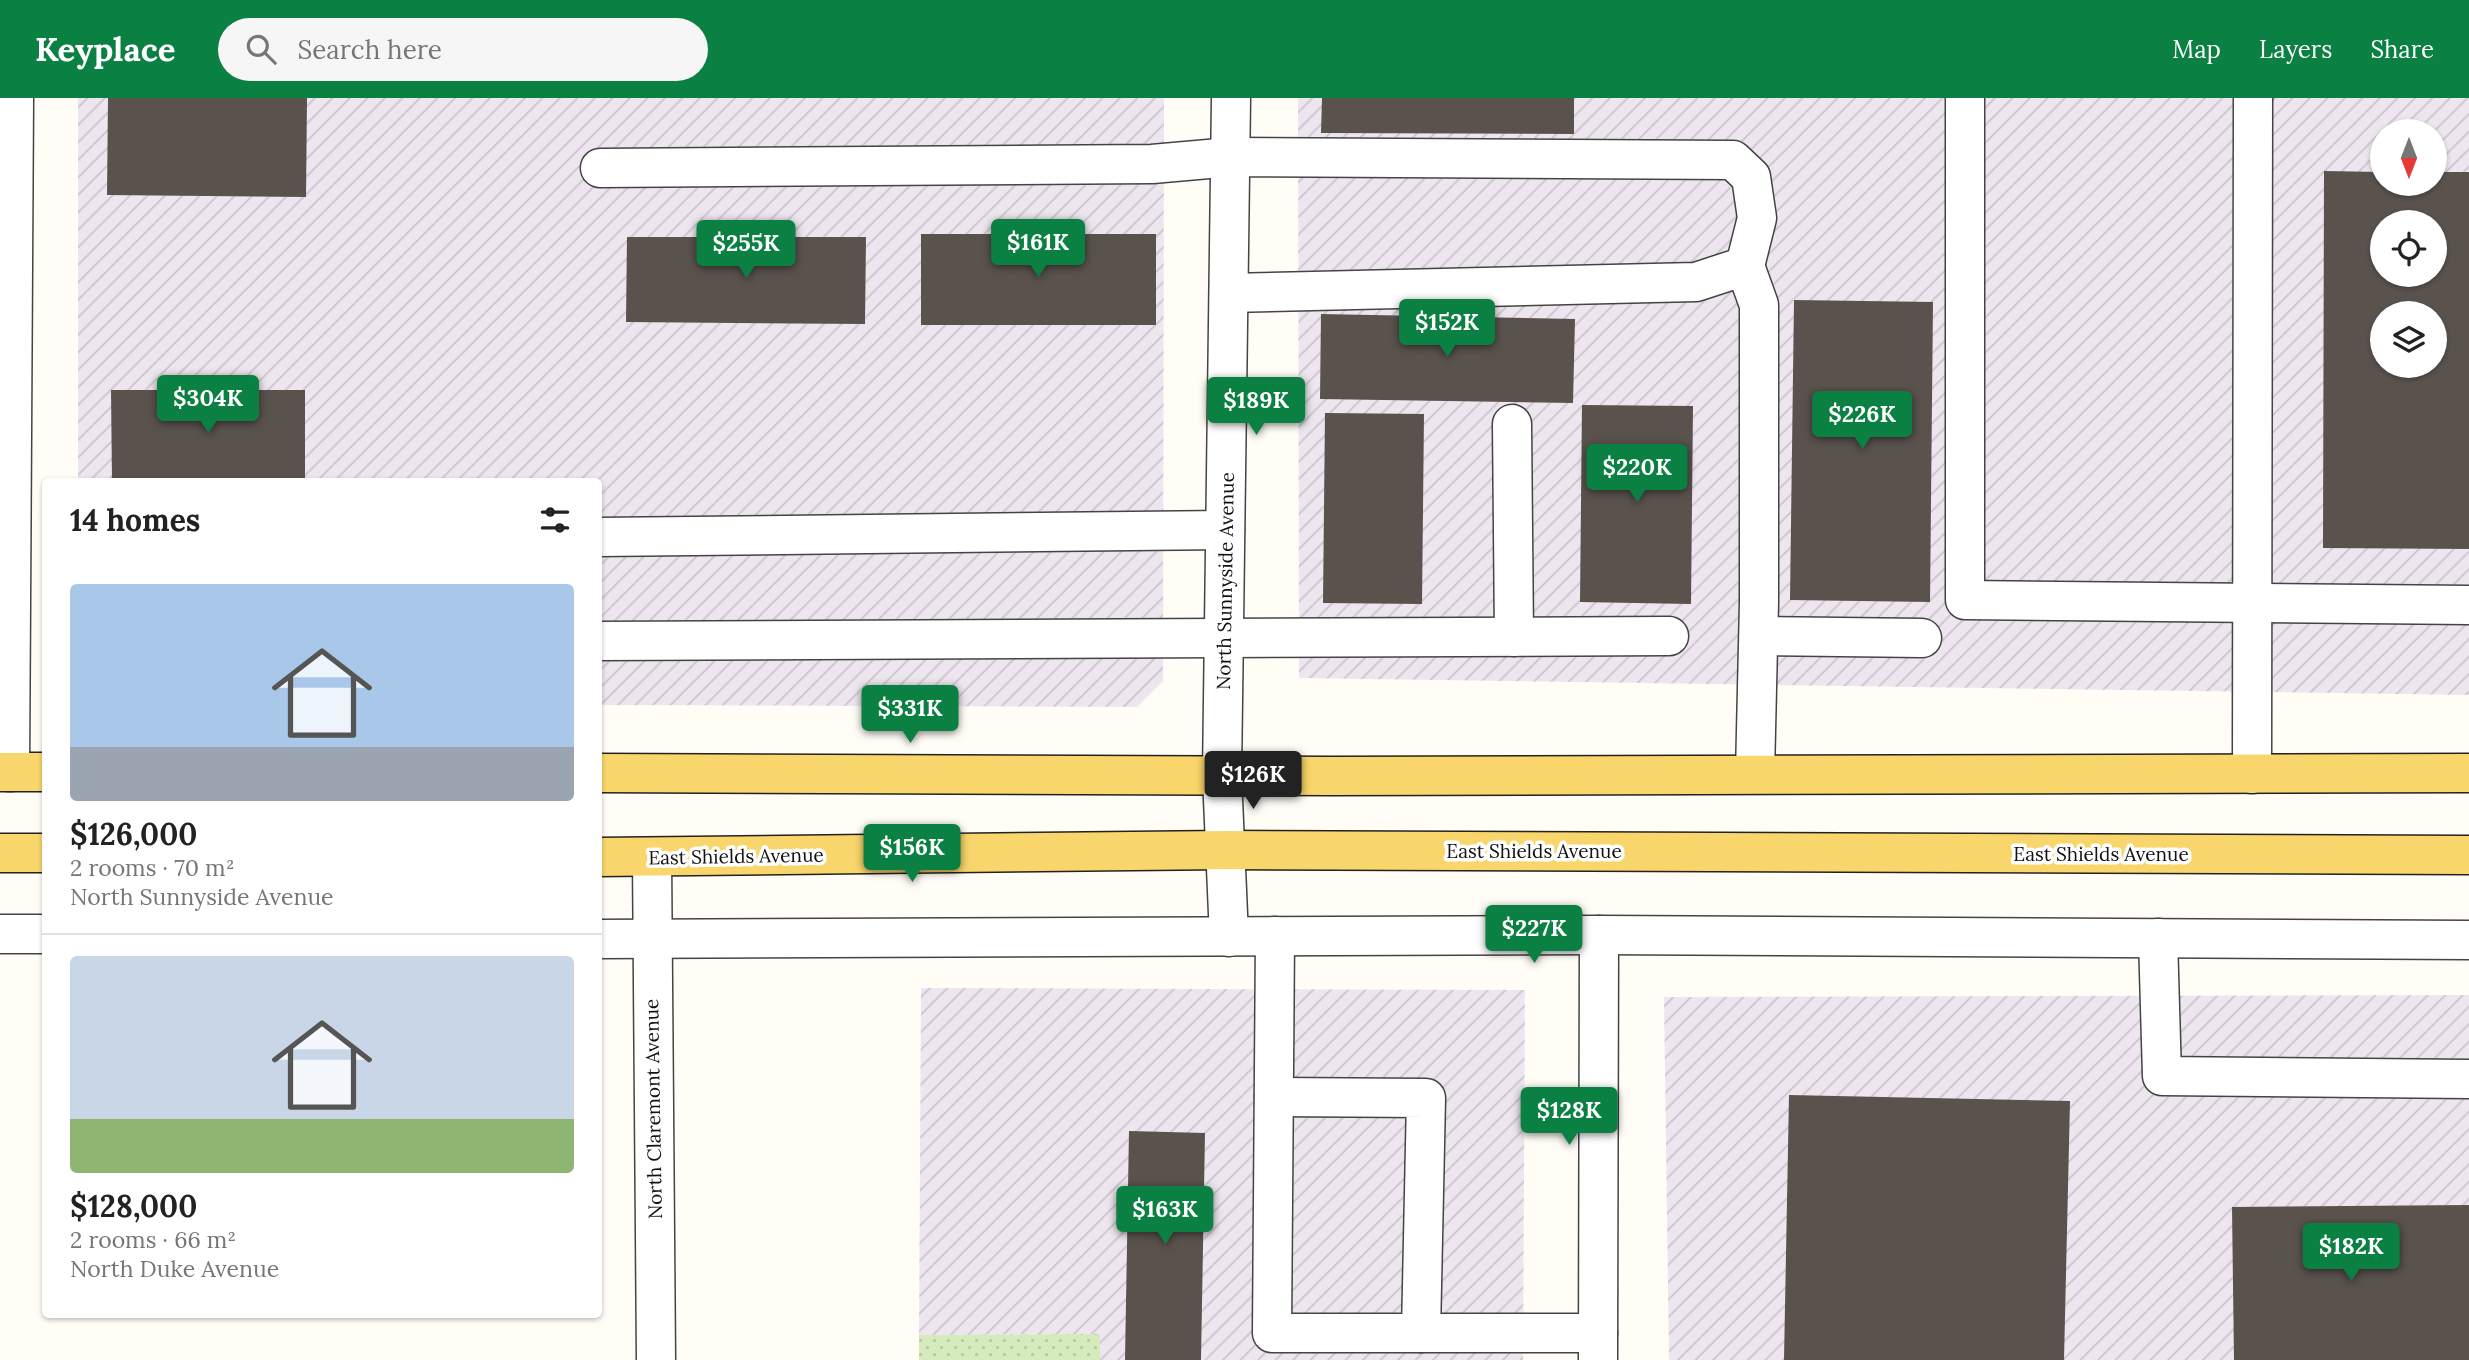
<!DOCTYPE html>
<meta charset="utf-8">
<style>
:root{--surface:#fff;--page:#f6f6f6;--text:#222;--muted:#767676;--line:#e0e0e0;--accent:#0b8043}
body{margin:0;font-family:Lora,serif;background:var(--page);color:var(--text);height:100vh;display:flex;flex-direction:column;font-size:26px;white-space:nowrap}
*{box-sizing:border-box;margin:0}
p{font-size:23px;color:var(--muted)}
.icon{flex:none;width:38px;height:38px;fill:none;stroke:currentColor;stroke-width:2;stroke-linecap:round;stroke-linejoin:round}
.map{position:relative;flex:1;overflow:hidden}
.details{position:absolute;left:42px;top:380px;width:560px;height:840px;display:flex;flex-direction:column;background:var(--surface);border-radius:7px;box-shadow:0 2px 5px #0004}
.details>*{flex:none}
.needle{width:46px;rotate:180deg}
.fabs{position:absolute;left:2370px;top:21px;display:grid;gap:14px}
.fabs a{display:grid;place-items:center;width:77px;height:77px;border-radius:50%;background:var(--surface);box-shadow:0 2px 5px #0004;font-size:35px}
.price{position:absolute;translate:-50% -60px;padding:0 16px;border-radius:7px;background:var(--accent);color:#fff;font-size:23px;line-height:46px;filter:drop-shadow(0 2px 4px #0008)}
.price::after{content:'';position:absolute;left:50%;top:42px;width:21px;height:16px;margin-left:-10px;background:inherit;clip-path:polygon(0 0,100% 0,50% 100%)}
.price.selected{background:#222;color:#fff}
ul{padding:0;list-style:none}
li{display:grid;align-content:center;gap:14px;height:371px;padding:0 28px}
li+li{border-top:2px solid var(--line)}
li span{display:grid;place-items:center;height:217px;border-radius:7px;color:#555}
li>.icon{margin-inline-start:auto}
span .icon{width:126px;height:126px;fill:#fffc;stroke-width:1}
li b{font-size:30px}
h2{display:flex;justify-content:space-between;align-items:center;height:84px;padding:0 28px;font-size:30px}
header{display:flex;align-items:center;gap:42px;box-sizing:border-box;height:98px;padding:0 35px;background:var(--accent);color:#fff}
header strong{font-size:33px}
nav{display:flex;gap:38px;margin-inline-start:auto;font-size:24px}
.search{width:490px;height:63px;background:var(--page);display:flex;align-items:center;gap:18px;box-sizing:border-box;padding:0 24px;border-radius:38px;color:var(--muted);font-size:26px}
.map>svg:first-child{display:block}
.industrial{fill:url(#industrial-furrows);fill-rule:evenodd}
.grass{fill:url(#grass-dots)}
.building{fill:#5a524d;fill-rule:evenodd}
.lines{fill:none;stroke-linecap:round;stroke-linejoin:round}
.minor-casing{stroke:#444;stroke-width:41}
.major-casing{stroke:#222;stroke-width:41}
.minor{stroke:#fff;stroke-width:38}
.major{stroke:#f9d66b;stroke-width:38}
.labels{text-anchor:middle;stroke-width:7;stroke-linejoin:round;paint-order:stroke}
.street-label{font-size:19px;fill:#111;stroke:#fff}
</style>
<header>
<strong>Keyplace</strong>
<div class="search"><svg class="icon" aria-label="search" viewBox="0 0 24 24"><circle cx="10" cy="10" r="6"/><path d="M15 15l6 6"/></svg>Search here</div>
<nav><a>Map</a><a>Layers</a><a>Share</a></nav>
</header>
<div class="map">
<svg width="2469" height="1262" viewBox="0 0 2469 1262">
<defs>
<pattern id="industrial-furrows" width="10" height="10" patternUnits="userSpaceOnUse" patternTransform="scale(1.75)"><rect width="10" height="10" fill="#eee6ef"/><path d="M-1 1l2-2M0 10L10 0M9 11l2-2" fill="none" stroke="#cbc4cc"/></pattern>
<pattern id="grass-dots" width="8" height="8" patternUnits="userSpaceOnUse" patternTransform="scale(1.75)"><rect width="8" height="8" fill="#d5ebbd"/><path d="M2 2h.1M6 6h.1" fill="none" stroke="#b6c8a1" stroke-width="1.8" stroke-linecap="round"/></pattern>
</defs>
<rect width="100%" height="100%" fill="#fffdf5"/>
<g class="industrial">
<polygon points="78,0 1164,0 1163,583 1137,609 599,607 598,383 78,383"/>
<path d="M1298,0H2469V597L1299,580ZM2382,33H2434V86H2382ZM2382,124H2434V177H2382ZM2382,215H2434V268H2382Z"/>
<polygon points="921,890 1525,892 1523,1262 1100,1262 1100,1236 919,1237"/>
<polygon points="2469,897 2469,1262 1669,1262 1664,899"/>
</g>
<polygon class="grass" points="1100,1236 1100,1262 919,1262 919,1237"/>
<g class="building">
<polygon points="108,0 307,0 306,99 107,97"/>
<polygon points="1322,0 1574,0 1574,36 1321,35"/>
<path d="M2324,73L2382,74V86H2434V74H2469V451L2323,450ZM2382,124H2434V177H2382ZM2382,215H2434V268H2382Z"/>
<rect x="921" y="136" width="235" height="91"/>
<polygon points="627,139 866,139 865,226 626,224"/>
<polygon points="1794,202 1933,204 1930,504 1790,502"/>
<polygon points="1321,216 1575,221 1573,305 1320,301"/>
<polygon points="111,292 305,292 305,383 112,383"/>
<polygon points="1582,307 1693,308 1691,506 1580,504"/>
<polygon points="1325,315 1424,316 1422,506 1323,505"/>
<polygon points="1789,997 2070,1003 2064,1262 1784,1262"/>
<polygon points="1129,1033 1205,1035 1201,1262 1125,1262"/>
<polygon points="2469,1107 2469,1262 2234,1262 2232,1109"/>
</g>
<g class="lines">
<g class="minor-casing">
<g id="minor">
<polyline points="1965,0 1965,502 2469,507"/>
<polyline points="600,70 1152,66 1231,59 1733,62 1751,79 1757,120 1745,168 1696,184 1229,195"/>
<polyline points="1745,168 1759,207 1759,504 1755,676"/>
<polyline points="1512,326 1514,539"/>
<polyline points="598,439 1225,432"/>
<polyline points="1759,538 1922,540"/>
<polyline points="598,543 1669,538"/>
<polyline points="10,674 14,0"/>
<polyline points="2252,676 2253,0"/>
<polyline points="652,759 656,1262"/>
<polyline points="0,836 46,836"/>
<polyline points="1275,838 1272,1235 1598,1235"/>
<polyline points="1229,839 1222,678 1231,0"/>
<polyline points="2158,840 2162,978 2469,981"/>
<polyline points="598,841 1599,837 2469,842"/>
<polyline points="1274,999 1426,1000 1421,1235"/>
<polyline points="1598,1262 1599,837"/>
</g>
</g>
<g class="major-casing">
<g id="major">
<polyline points="0,674 46,674"/>
<polyline points="598,675 1331,678 2469,675"/>
<polyline points="0,755 46,755"/>
<polyline points="598,759 1225,752 2469,757"/>
</g>
</g>
<use href="#minor" class="minor"/>
<use href="#major" class="major"/>
</g>
<g class="labels">
<g class="street-label">
<text transform="translate(1225 483) rotate(-89)" y="7">North Sunnyside Avenue</text>
<text x="1534" y="760">East Shields Avenue</text>
<text x="2101" y="763">East Shields Avenue</text>
<text transform="translate(736 758) rotate(-1)" y="7">East Shields Avenue</text>
<text transform="translate(653 1011) rotate(-91)" y="7">North Claremont Avenue</text>
</g>
</g>
</svg>
<div class="fabs">
<a><svg class="needle" viewBox="-14 -14 28 28"><path d="M0-13l5 13h-10z" fill="#e53935"/><path d="M0 13l5-13h-10z" fill="#767676"/></svg></a>
<a><svg class="icon" aria-label="locate" viewBox="0 0 24 24"><circle cx="12" cy="12" r="6"/><path d="M12 2v4M12 18v4M2 12h4M18 12h4"/></svg></a>
<a><svg class="icon" aria-label="layers" viewBox="0 0 24 24"><path d="M12 4l9 5-9 5-9-5zM3 14l9 5 9-5"/></svg></a>
</div>
<b class="price" style="left:1038px;top:181px">$161K</b>
<b class="price" style="left:746px;top:182px">$255K</b>
<b class="price" style="left:1447px;top:261px">$152K</b>
<b class="price" style="left:208px;top:337px">$304K</b>
<b class="price" style="left:1256px;top:339px">$189K</b>
<b class="price" style="left:1862px;top:353px">$226K</b>
<b class="price" style="left:1637px;top:406px">$220K</b>
<b class="price" style="left:910px;top:647px">$331K</b>
<b class="price selected" style="left:1253px;top:713px">$126K</b>
<b class="price" style="left:912px;top:786px">$156K</b>
<b class="price" style="left:1534px;top:867px">$227K</b>
<b class="price" style="left:1569px;top:1049px">$128K</b>
<b class="price" style="left:1165px;top:1148px">$163K</b>
<b class="price" style="left:2351px;top:1185px">$182K</b>
<section class="details">
<h2>14 homes<svg class="icon" aria-label="filters" viewBox="0 0 24 24"><path d="M4 7h16M4 17h16"/><circle cx="9" cy="7" r="2"/><circle cx="15" cy="17" r="2"/></svg></h2>
<ul>
<li><span style="background:linear-gradient(#a9c7e8 75%,#9aa5b1 0)"><svg class="icon" aria-label="home" viewBox="0 0 24 24"><path d="M3 11l9-7 9 7M6 9v11h12V9"/></svg></span><div><b>$126,000</b><p>2 rooms · 70 m²</p><p>North Sunnyside Avenue</p></div></li>
<li><span style="background:linear-gradient(#c9d6e8 75%,#8fb573 0)"><svg class="icon" aria-label="home" viewBox="0 0 24 24"><path d="M3 11l9-7 9 7M6 9v11h12V9"/></svg></span><div><b>$128,000</b><p>2 rooms · 66 m²</p><p>North Duke Avenue</p></div></li>
</ul>
</section>
</div>
